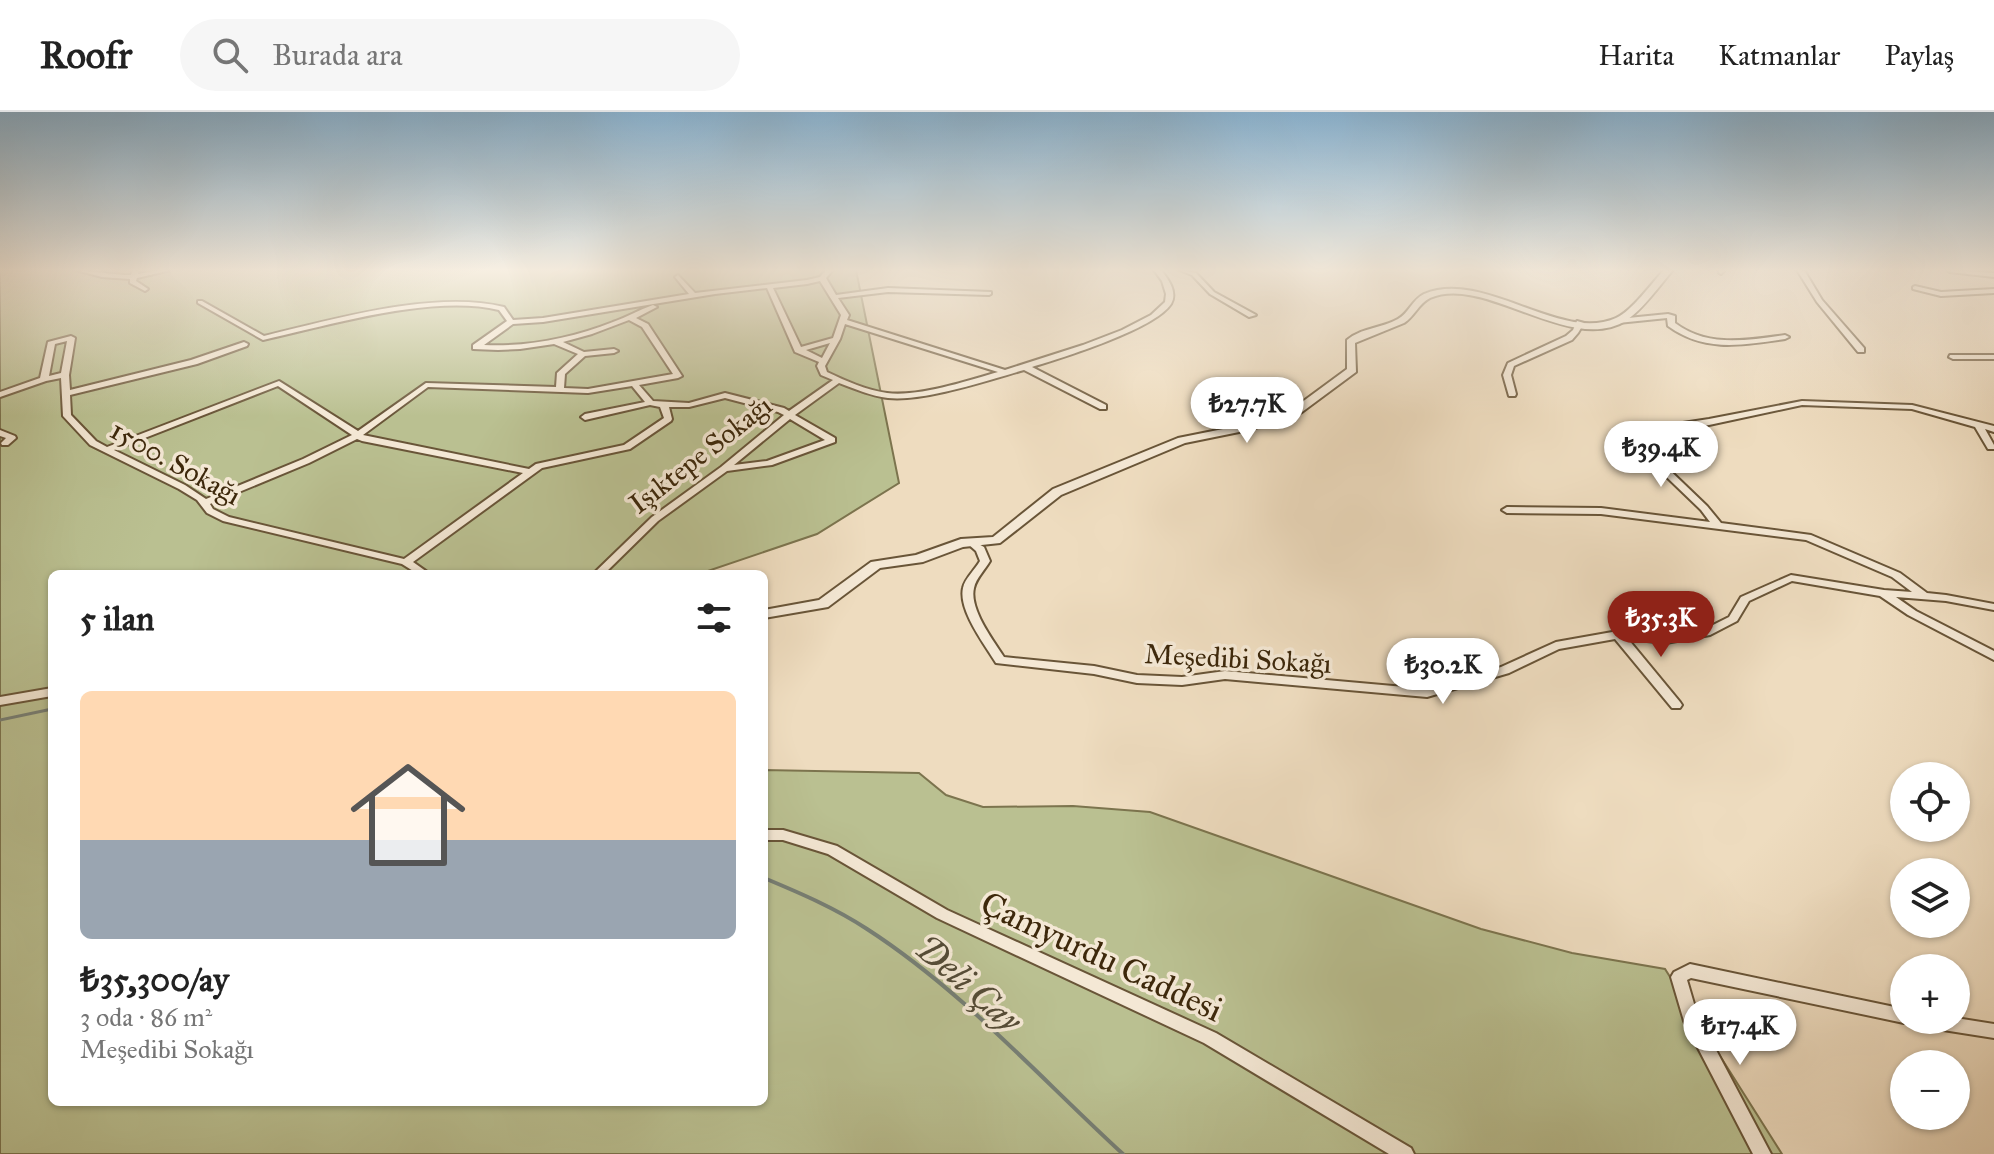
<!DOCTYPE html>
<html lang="tr">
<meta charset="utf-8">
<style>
:root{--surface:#fff;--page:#f6f6f6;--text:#222;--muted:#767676;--line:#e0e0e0;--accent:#8f2418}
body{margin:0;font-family:"IM FELL Great Primer",serif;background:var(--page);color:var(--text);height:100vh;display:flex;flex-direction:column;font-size:30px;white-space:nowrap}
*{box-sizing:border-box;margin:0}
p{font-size:26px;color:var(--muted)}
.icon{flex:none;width:44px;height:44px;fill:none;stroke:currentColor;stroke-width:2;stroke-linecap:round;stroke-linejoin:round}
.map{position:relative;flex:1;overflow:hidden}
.side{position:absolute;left:48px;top:458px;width:720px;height:536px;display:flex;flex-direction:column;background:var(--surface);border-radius:12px;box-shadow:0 2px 6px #0004}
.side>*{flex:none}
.controls{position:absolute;left:1890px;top:650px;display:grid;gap:16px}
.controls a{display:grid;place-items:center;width:80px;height:80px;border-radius:50%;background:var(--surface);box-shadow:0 2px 6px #0004;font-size:40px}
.price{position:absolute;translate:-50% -68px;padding:0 18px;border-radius:28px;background:#fff;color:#222;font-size:26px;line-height:52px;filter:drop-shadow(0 2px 4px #0008)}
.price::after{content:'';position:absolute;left:50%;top:48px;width:24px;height:18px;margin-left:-12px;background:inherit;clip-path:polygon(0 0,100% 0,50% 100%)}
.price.selected{background:var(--accent);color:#fff}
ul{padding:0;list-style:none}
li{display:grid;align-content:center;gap:16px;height:424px;padding:0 32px}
li span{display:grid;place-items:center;height:248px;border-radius:12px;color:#555}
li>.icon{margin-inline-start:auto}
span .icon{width:144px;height:144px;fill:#fffc;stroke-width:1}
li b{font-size:34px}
h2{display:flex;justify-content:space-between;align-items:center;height:96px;padding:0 32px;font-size:34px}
header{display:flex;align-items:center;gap:48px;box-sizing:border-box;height:112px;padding:0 40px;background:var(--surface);border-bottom:2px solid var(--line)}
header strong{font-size:38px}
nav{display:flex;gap:44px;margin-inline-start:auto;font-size:28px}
.search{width:560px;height:72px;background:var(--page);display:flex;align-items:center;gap:20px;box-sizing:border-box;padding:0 28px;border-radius:44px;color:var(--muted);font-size:30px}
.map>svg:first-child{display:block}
.green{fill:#bac091;stroke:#7c744e;stroke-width:2}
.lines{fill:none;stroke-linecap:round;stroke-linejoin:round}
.stream-far1{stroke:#777f75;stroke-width:3}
.stream{stroke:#777f75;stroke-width:4}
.minor-casing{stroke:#695538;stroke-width:4}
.tertiary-casing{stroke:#695538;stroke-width:4}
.minor{fill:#f4e8d5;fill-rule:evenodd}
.tertiary{fill:#f4e8d5;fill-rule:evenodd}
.labels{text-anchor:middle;stroke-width:7;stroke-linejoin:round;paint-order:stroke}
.street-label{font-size:28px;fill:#3d280b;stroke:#f4e8d5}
.near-street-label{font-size:34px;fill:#3d280b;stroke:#f4e8d5}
.near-water-label{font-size:36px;font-style:italic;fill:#554c37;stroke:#f4e8d5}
</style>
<header>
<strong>Roofr</strong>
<div class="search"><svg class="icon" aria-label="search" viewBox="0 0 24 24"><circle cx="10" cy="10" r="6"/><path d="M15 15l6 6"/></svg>Burada ara</div>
<nav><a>Harita</a><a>Katmanlar</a><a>Paylaş</a></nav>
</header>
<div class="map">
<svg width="1994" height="1042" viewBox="0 0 1994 1042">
<rect width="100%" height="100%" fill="#eedcbf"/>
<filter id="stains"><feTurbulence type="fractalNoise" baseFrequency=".0025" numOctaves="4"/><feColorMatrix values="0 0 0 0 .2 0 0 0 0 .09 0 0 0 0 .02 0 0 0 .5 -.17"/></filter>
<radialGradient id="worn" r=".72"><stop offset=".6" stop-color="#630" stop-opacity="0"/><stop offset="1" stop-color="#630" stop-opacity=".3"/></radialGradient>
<polygon class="green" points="0,158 856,158 899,371 817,422 699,462 52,462 52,990 764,990 764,658 919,661 946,683 983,695 1073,694 1150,700 1481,817 1572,841 1665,857 1782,1042 0,1042"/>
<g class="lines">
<polyline class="stream-far1" points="0,608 52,597"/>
<path class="stream" d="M764,766C800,781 835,796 867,817C963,879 1040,966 1123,1042"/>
<g class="minor-casing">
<g id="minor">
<polygon points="76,158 124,163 131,163 133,158 139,158 138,162 159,158 171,158 137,166 136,169 148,177 145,179 130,171 130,167 102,165"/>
<path d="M826,158H833L826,166L836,183L888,176L991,180V182L989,183L888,180L838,186L849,203L847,208L1005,258L1083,233L1122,218L1151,203L1165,190L1166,182L1162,169L1154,158H1161C1168,167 1178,180 1171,192C1155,217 1062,246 1032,255L1106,293V297H1100L1024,258C989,268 923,290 888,286C871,284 855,277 839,271L795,303L835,326V330L772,353L727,359L658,409L604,462H593L652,405L721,355L784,303L778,300L725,286L689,295H669L672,307L671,309L630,337L542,356L413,450L430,462H418L402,452L223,409L207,401L197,388L179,377L90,333L63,304L61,266L46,269L0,285V280L40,266L48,230L71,224L75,226L69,263L70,278L191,248L244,230L248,232L247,234L197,252L70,283L71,303L96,329L107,335L279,269L358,319L426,271L556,275L557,261L578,242L554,232L520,237L498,238L473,237V233L507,209L499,198C433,182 330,213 263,228L198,191V189H202L264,224C335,207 434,178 504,195L513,208L543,206L689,182L675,165L678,163L695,181L807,168L820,165ZM820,169L841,203L833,226L801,235L773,176L807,172ZM767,176L795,240L819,250L817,254L821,263L833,268L789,299L784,296L725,281L689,291L653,289L639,273L678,266L682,264L648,212L636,206L655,196L657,195L653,193C639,198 627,205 613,210C572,226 528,235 484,233L513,212L543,210L715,182ZM629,208L642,215L673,262L588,277L564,276L565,262L585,244L614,241L618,239L614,237L584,240L563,230L592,222ZM845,212L998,260C967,269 918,285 887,281C866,278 846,269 827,260L825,254L840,227ZM67,229L61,261L49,264L55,232ZM830,231L822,246L806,238ZM278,274L352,323L303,347L206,387L185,373L114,338ZM632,274L645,290L585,302L581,305L585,308L650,293L660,295L664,306L624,333L536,352L529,357L363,323L428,275L588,281ZM790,307L825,328L767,349L734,353ZM357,327L362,329L523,361L404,447L229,405L213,397L210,392L309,351Z"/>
<polygon points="1179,158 1196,161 1214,180 1256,203 1249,205 1210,182 1192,163"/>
<polygon points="1719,158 1725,158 1721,162 1719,161"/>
<polygon points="1797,158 1804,158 1822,188 1864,236 1864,240 1858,240 1817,190"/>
<polygon points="1947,158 1994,161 1994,165 1950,160"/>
<polygon points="1915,174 1941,180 1994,177 1994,181 1941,184 1913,177 1913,175"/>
<path d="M1668,202L1675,204V211C1708,236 1747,228 1785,223L1789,225L1785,227C1743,233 1705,241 1668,214L1667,206L1618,211L1614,209L1618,207Z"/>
<polygon points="1577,209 1584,211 1578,221 1572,228 1514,254 1511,263 1516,282 1515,284 1509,284 1503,263 1508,251 1566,224 1573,218"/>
<polygon points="1950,243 1994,243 1994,247 1953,247 1949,245"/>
<path d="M1802,289L1912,293L1994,314V320L1985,317L1994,333V337H1988L1975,315L1912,297L1802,293L1709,313L1634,324L1707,394L1721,411L1811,423L1900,461L1927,481L1946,483L1994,492V498L1946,489L1896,485L1916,499L1994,539V548L1908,503L1880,484L1792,469L1749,489L1737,509L1710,523L1666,531L1628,527L1680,590L1682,593L1680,596H1672L1615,527L1559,537L1509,561L1427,585L1225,567L1182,573L1137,571L1094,562L996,551C985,533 958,498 963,476C965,466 975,458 980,449L976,439L968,432L973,429L984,435L990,449C985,458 976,466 974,476C969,497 993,528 1004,545L1094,554L1137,563L1182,565L1225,559L1427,577L1501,555L1556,530L1618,519L1666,523L1703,518L1729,505L1741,485L1791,463L1884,478L1912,480L1892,465L1806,428L1601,402L1507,401L1502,398L1507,395L1601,396L1710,410L1701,398L1624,324V320L1709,307Z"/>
<polygon points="0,318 15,324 16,326 8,333 2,333 1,331 6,326 0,324"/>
<polygon points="52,576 52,584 0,593 0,585"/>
<polygon points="764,718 783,718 837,734 947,798 1216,921 1411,1036 1414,1042 1389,1042 1204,931 937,806 828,742 783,728 764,728"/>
<polygon points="1690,852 1904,897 1904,908 1910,908 1904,911 1691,866 1687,868 1697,902 1771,1042 1753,1042 1684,909 1671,865 1674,860"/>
<polygon points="1956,906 1994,912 1994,926 1924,915 1918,913 1916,908 1956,908"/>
</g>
</g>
<g class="tertiary-casing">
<path id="tertiary" d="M1664,158H1673C1659,174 1644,196 1627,208C1571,244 1485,162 1430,186C1418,192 1415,204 1404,211L1355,231L1356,260L1302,300L1249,318L1185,331L1061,383L1000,431L963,435L923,450L880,456L828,495L764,506V498L819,488L871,450L916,443L961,427L993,425L1053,377L1178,326L1243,313L1294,296L1347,257V228C1361,216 1382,216 1398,207C1409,201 1412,188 1424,182C1484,157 1560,231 1616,206C1632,199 1651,172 1664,158Z"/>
</g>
<use href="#minor" class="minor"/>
<use href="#tertiary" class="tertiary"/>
</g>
<linearGradient id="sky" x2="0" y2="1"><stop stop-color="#8ab6d6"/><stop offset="0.52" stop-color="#f7efe2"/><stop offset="1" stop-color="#f7efe2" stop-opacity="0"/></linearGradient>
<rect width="1994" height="304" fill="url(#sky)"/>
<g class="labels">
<g class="street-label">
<text transform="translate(700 342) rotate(-38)" y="10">Işıktepe Sokağı</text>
<text transform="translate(176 350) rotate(29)" y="10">1500. Sokağı</text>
<text transform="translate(1238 546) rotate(3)" y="10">Meşedibi Sokağı</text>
</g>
<g class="near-street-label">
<text transform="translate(1102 844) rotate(25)" y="12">Çamyurdu Caddesi</text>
</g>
<g class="near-water-label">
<text transform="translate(969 871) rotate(41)" y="13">Deli Çay</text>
</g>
</g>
<rect width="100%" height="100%" filter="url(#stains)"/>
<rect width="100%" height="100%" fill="url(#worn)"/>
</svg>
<div class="controls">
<a><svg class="icon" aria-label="locate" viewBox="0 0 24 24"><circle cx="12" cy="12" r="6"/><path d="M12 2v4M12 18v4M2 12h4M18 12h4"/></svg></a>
<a><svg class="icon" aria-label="layers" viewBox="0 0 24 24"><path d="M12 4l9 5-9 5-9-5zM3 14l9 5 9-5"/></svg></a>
<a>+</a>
<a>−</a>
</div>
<b class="price" style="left:1247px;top:333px">₺27.7K</b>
<b class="price" style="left:1661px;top:377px">₺39.4K</b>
<b class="price selected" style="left:1661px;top:547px">₺35.3K</b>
<b class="price" style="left:1443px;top:594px">₺30.2K</b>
<b class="price" style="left:1740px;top:955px">₺17.4K</b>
<section class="side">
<h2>5 ilan<svg class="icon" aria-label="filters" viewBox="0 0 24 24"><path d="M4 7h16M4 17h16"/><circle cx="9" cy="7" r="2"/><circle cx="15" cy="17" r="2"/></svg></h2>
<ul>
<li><span style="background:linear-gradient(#ffd9b3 60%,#9aa5b1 0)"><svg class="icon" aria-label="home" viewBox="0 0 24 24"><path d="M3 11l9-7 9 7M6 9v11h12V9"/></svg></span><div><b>₺35,300/ay</b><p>3 oda · 86 m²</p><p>Meşedibi Sokağı</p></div></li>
</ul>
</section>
</div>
